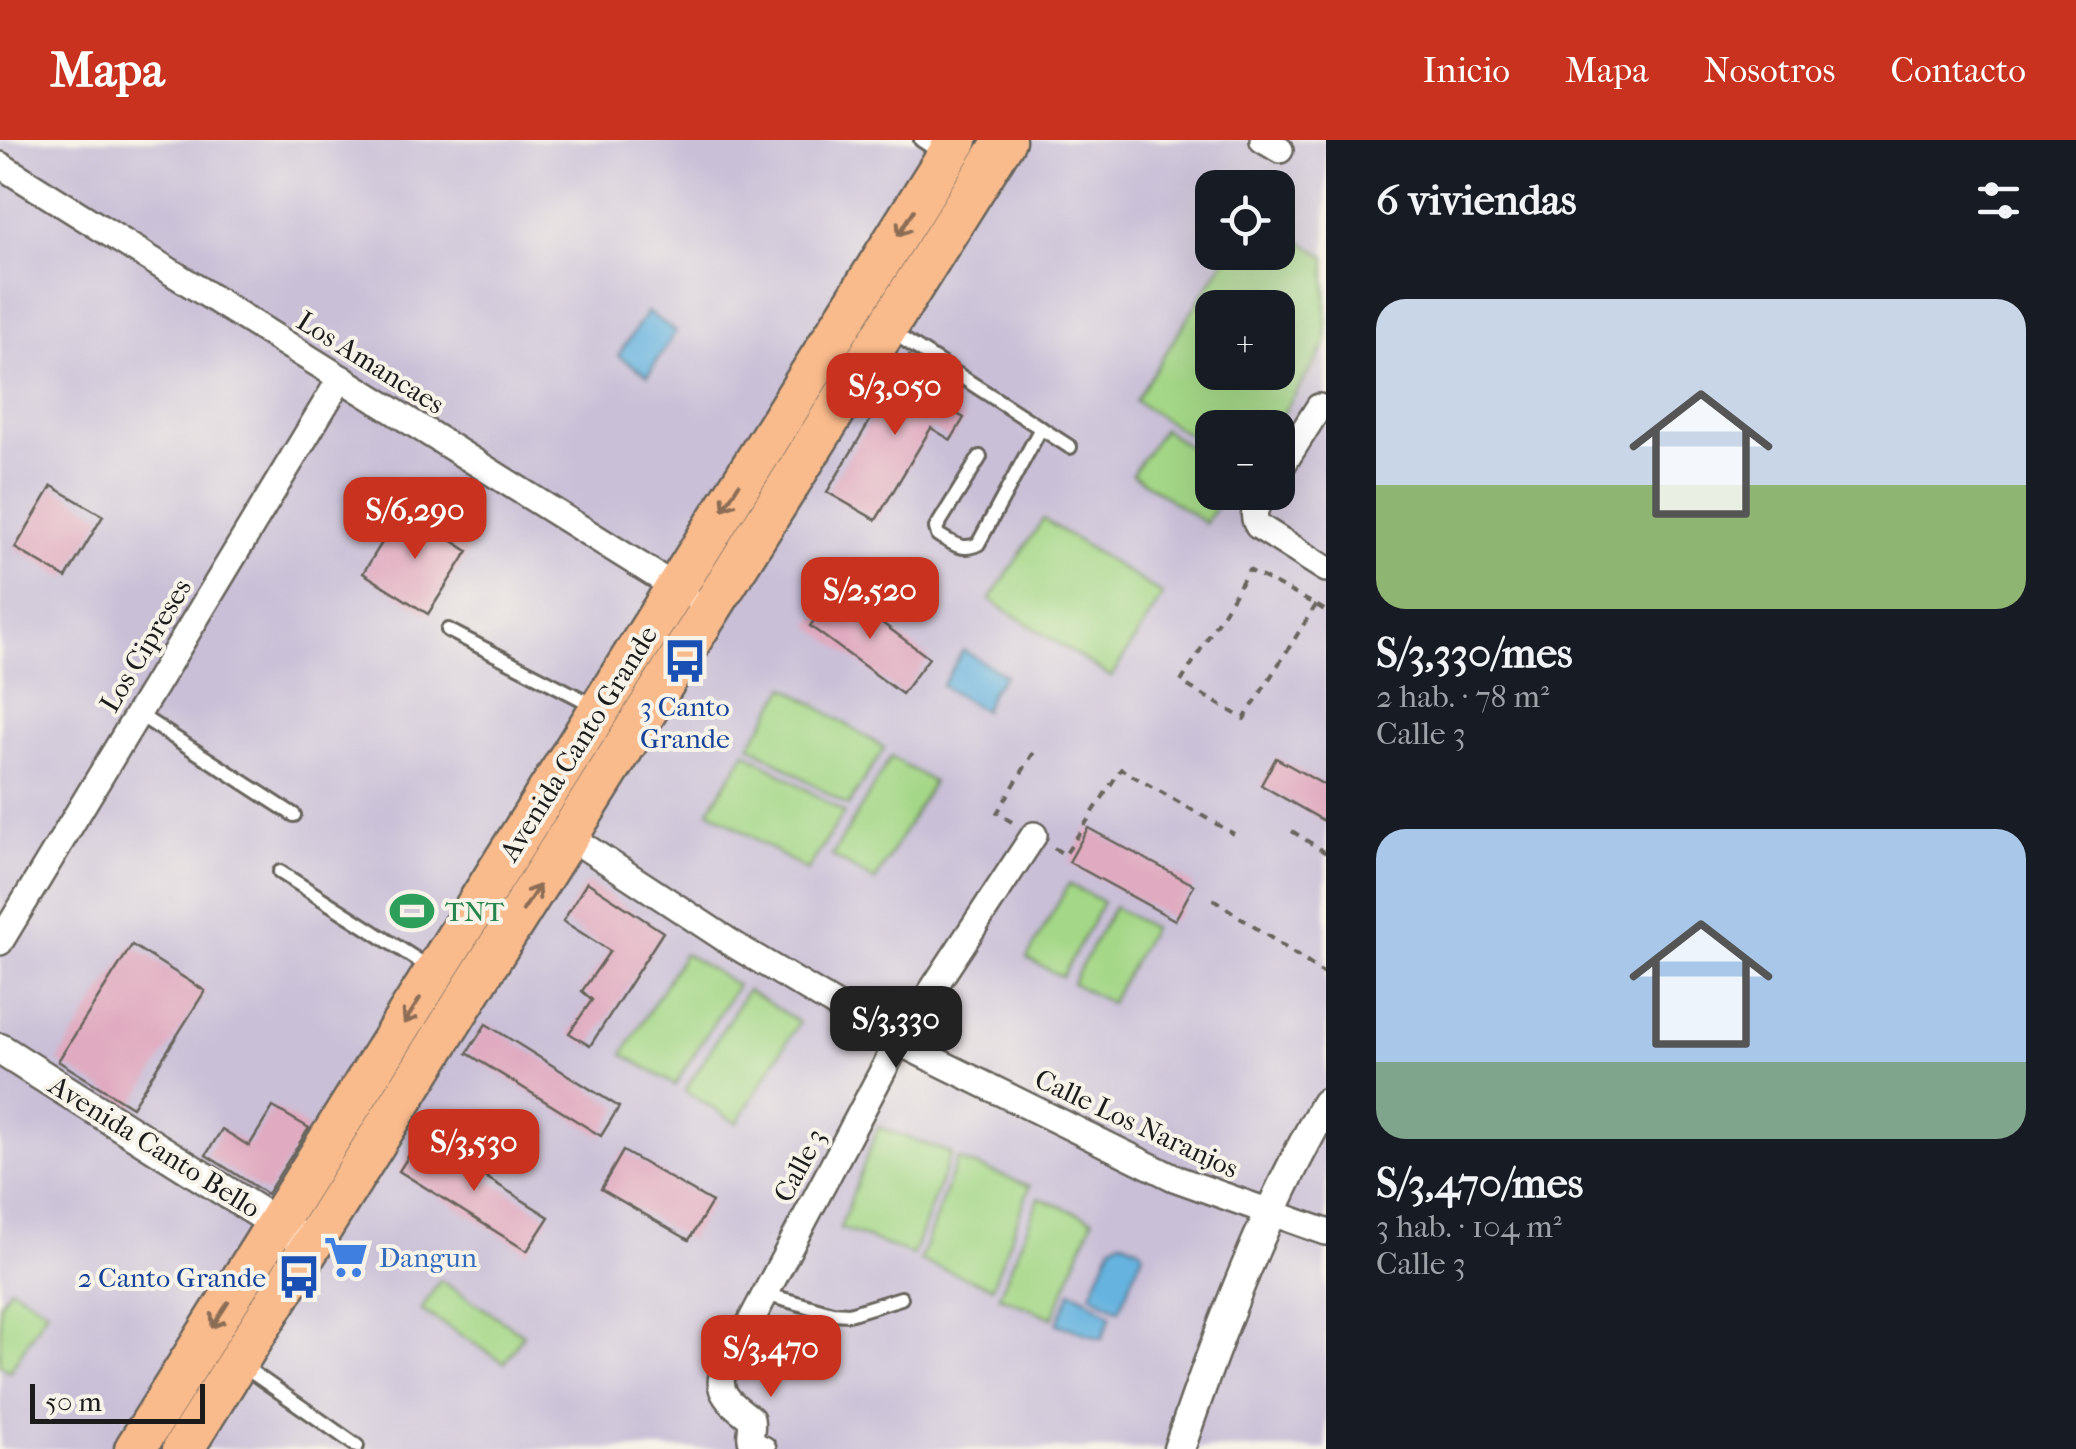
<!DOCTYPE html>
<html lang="es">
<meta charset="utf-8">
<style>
:root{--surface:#171b24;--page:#20242c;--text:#f1f3f6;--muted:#9ea1a6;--accent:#c8321e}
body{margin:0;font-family:"IM FELL French Canon",serif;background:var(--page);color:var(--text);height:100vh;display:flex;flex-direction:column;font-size:38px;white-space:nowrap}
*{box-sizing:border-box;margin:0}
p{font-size:32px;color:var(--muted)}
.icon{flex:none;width:55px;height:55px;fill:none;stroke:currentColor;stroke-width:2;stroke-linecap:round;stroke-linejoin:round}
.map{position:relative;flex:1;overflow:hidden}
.panel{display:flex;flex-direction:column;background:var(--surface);width:750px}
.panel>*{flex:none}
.tools{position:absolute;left:1195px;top:30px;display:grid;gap:20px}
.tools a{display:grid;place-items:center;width:100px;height:100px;border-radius:20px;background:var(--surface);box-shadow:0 10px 40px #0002;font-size:50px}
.scale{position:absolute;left:30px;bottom:25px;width:175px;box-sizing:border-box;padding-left:10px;border:5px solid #1c1c1c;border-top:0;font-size:28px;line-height:35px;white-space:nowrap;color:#1c1c1c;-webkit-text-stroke:8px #f7f3e8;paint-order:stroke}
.price{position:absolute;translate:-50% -85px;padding:0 22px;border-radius:20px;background:var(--accent);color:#fff;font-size:32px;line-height:65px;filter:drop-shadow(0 2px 5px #0008)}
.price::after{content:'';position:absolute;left:50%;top:60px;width:30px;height:22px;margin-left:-15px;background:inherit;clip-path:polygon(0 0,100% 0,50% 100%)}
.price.active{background:#222;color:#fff}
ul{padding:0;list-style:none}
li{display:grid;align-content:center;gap:20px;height:530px;padding:0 50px}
li span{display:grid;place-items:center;height:310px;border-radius:30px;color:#555}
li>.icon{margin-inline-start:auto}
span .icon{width:180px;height:180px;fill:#fffc;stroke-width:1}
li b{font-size:42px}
h2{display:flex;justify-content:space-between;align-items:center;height:120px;padding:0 50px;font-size:42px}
header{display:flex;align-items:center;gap:60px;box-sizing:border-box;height:140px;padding:0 50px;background:var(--accent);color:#fff}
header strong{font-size:48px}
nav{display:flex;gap:55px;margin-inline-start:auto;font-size:35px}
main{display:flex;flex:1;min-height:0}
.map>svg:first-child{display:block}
.industrial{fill:#c9bfd7;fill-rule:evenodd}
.green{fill:#a4d787;stroke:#607a52;stroke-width:2.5;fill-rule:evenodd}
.water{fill:#66b3df;stroke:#41687e;stroke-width:2.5}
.building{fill:#e0abc0}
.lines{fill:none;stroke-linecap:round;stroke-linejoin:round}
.service-casing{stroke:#67645c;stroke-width:18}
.minor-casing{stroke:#67645c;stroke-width:30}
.tertiary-casing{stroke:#67645c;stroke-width:35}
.primary-casing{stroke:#67645c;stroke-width:45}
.path{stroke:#67645c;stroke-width:4;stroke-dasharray:8 8;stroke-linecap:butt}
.service{stroke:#fff;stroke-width:12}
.minor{stroke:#fff;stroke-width:25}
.tertiary{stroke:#fff;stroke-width:30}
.primary{stroke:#fabb8c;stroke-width:40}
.oneway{stroke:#8b6c54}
.labels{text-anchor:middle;stroke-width:8;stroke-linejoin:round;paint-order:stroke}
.street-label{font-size:28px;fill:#1c1c1c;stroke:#f7f3e8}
.transit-label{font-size:28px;fill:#164399;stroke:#f7f3e8}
.leisure-label{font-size:28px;fill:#27864d;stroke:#f7f3e8;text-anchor:start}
.shop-label{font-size:28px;fill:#366cbe;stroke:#f7f3e8;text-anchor:start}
</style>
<header>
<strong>Mapa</strong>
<nav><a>Inicio</a><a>Mapa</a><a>Nosotros</a><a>Contacto</a></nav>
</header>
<main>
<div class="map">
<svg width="1326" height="1309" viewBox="0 0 1326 1309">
<rect width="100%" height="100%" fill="#f7f3e8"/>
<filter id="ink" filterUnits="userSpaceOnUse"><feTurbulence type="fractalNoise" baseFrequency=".01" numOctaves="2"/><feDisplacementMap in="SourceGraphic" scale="20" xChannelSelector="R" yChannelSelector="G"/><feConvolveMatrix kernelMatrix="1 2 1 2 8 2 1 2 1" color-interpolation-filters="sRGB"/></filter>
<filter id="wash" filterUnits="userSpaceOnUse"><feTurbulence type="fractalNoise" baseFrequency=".0048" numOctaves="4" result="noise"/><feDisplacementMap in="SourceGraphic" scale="40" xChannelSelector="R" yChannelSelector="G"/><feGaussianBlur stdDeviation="2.25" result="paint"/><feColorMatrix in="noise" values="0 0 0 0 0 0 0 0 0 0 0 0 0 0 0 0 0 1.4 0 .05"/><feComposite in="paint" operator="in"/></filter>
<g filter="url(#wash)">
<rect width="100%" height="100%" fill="#f1ebd4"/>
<path class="industrial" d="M0,0H1326V1309H0ZM1212,48H1278V112H1212ZM1212,168H1278V232H1212ZM1212,288H1278V352H1212Z"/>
<g class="green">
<path d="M1278,87L1326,117V205L1274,287L1212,288V309L1135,261L1229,113L1278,112ZM1212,168H1278V232H1212Z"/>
<polygon points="1163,289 1212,323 1212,352 1226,353 1205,383 1132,334"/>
<polygon points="1043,379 1163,455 1111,537 990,460"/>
<polygon points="786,547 884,608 848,666 750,605"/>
<polygon points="746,612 844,673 807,731 709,670"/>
<polygon points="891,617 933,642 875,741 832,716"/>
<polygon points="1069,744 1103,762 1062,837 1027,818"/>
<polygon points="1114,767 1152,788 1110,863 1072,843"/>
<polygon points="684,813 737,845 675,945 623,914"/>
<polygon points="747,850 799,882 737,983 685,951"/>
<polygon points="878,987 951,1013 913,1115 840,1088"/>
<polygon points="957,1019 1030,1046 992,1147 920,1121"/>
<polygon points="1039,1058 1093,1079 1053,1178 999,1156"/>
<polygon points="440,1140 523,1194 505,1223 421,1170"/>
<polygon points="10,1147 47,1170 10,1231 0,1225 0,1163"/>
</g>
<g class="water">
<polygon points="647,172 676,191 648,235 618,216"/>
<polygon points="963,510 1005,535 991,551 984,571 942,546"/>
<polygon points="1121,1100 1141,1109 1143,1113 1119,1170 1091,1154 1112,1104"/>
<path d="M1071,1151C1082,1153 1100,1169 1111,1175L1102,1199L1057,1184Z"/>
</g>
<g id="blocks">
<g class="building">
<polygon points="909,216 954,244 942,265 964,278 951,300 931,288 876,380 827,352"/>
<polygon points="52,346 103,376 66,438 15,408"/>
<polygon points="403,369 468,411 428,474 363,433"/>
<polygon points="838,450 929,518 902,554 810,486"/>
<polygon points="1276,618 1326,646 1326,682 1261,645"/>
<polygon points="1088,688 1194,745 1175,780 1069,722"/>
<polygon points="587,742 663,792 590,906 569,893 592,860 582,851 610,811 563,781"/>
<polygon points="132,805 205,851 132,967 58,921"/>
<polygon points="486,884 619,967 601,996 467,913"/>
<polygon points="273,967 309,988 267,1054 206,1015 222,989 249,1006"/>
<polygon points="421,996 549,1077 527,1111 399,1031"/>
<polygon points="623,1011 712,1062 689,1100 601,1049"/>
</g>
</g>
</g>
<g filter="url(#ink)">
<use href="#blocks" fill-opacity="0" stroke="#67645c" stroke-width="2.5"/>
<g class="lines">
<g class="service-casing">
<g id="service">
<polyline points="921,0 944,15"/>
<polyline points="889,190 1070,307"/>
<path d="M980,317L936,388L938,395C953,403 962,412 978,404L1041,288"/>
<polyline points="448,490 597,567"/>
<polyline points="138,574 294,675"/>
<polyline points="280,732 430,828"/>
<polyline points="765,1154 832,1173 849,1174 901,1158"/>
<polyline points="243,1226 357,1306"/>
</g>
</g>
<g class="minor-casing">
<g id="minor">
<polyline points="1263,0 1280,10"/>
<polyline points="0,25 686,454"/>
<polyline points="1278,332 1319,267"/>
<path d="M1265,352C1257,365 1250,373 1258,386L1326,429"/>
<polyline points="570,697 736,806 898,902 1174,1038 1326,1092"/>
<polyline points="0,802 341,238"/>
<path d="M763,1309C743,1300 754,1296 751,1279C737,1267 717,1256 722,1236L898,902L1034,695"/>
</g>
</g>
<g class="tertiary-casing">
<g id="tertiary">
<polyline points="0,909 293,1094"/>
<path d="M1179,1309C1219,1191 1264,1072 1326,964"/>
</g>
</g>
<g class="primary-casing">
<g id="primary">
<polyline points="135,1309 957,0"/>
<polyline points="183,1309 1005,0"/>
</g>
</g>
<g class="path">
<polyline points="1316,465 1244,579 1181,542 1249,430 1316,465 1326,471"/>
<polyline points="1012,682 997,673 1034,612"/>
<polyline points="1292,691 1326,713"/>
<polyline points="1054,708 1065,715 1121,629 1234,694"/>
<polyline points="1213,759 1326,835"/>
</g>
<use href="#service" class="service"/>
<use href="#minor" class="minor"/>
<use href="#tertiary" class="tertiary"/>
<use href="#primary" class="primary"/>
</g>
<defs><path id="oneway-shaft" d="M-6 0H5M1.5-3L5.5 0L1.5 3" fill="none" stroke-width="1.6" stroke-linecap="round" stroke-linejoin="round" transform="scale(2.5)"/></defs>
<g class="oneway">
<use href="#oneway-shaft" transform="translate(906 83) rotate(122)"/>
<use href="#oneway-shaft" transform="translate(731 357) rotate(122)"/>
<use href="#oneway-shaft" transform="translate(531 758) rotate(-57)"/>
<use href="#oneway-shaft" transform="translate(412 871) rotate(122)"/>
<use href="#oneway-shaft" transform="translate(220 1175) rotate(123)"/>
</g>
</g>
<defs>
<g id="bus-bare" transform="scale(3.45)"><path d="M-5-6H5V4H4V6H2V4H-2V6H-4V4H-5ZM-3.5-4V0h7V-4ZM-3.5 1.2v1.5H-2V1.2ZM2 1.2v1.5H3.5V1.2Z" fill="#1a4fb4" stroke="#f7f3e8" stroke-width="2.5" paint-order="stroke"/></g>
<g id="stadium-bare" transform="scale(3.45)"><path d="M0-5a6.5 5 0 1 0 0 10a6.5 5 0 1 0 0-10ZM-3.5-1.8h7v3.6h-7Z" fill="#2e9e5b" stroke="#f7f3e8" stroke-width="2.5" paint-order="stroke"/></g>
<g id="supermarket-bare" transform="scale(3.45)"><path d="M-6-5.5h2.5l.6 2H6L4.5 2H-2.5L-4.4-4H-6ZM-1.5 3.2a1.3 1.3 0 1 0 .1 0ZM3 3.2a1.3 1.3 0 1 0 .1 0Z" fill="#3f7fe0" stroke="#f7f3e8" stroke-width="2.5" paint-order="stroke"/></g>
</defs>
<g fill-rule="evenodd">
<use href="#bus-bare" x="685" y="521"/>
<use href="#stadium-bare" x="412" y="771"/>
<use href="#supermarket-bare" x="346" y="1117"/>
<use href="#bus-bare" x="299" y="1137"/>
</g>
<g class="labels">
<g class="street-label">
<text transform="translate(371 222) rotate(32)" y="10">Los Amancaes</text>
<text transform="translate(145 505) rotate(-59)" y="10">Los Cipreses</text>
<text transform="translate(578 603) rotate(-58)" y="10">Avenida Canto Grande</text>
<text transform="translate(1137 983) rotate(25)" y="10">Calle Los Naranjos</text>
<text transform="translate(155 1006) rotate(32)" y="10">Avenida Canto Bello</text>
<text transform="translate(799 1025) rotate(-62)" y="10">Calle 3</text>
</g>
<g class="transit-label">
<text x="685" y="576">3 Canto<tspan x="685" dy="32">Grande</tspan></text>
<text x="266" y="1147" text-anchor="end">2 Canto Grande</text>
</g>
<g class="leisure-label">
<text x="445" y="781">TNT</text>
</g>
<g class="shop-label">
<text x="379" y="1127">Dangun</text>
</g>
</g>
</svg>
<div class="tools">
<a><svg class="icon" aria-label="locate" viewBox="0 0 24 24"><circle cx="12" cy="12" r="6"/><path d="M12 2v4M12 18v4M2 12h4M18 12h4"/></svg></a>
<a>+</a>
<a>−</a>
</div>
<div class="scale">50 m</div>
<b class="price" style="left:895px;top:298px">S/3,050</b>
<b class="price" style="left:415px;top:422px">S/6,290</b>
<b class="price" style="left:870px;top:502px">S/2,520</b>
<b class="price active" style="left:896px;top:931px">S/3,330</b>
<b class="price" style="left:474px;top:1054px">S/3,530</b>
<b class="price" style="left:771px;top:1260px">S/3,470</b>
</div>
<section class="panel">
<h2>6 viviendas<svg class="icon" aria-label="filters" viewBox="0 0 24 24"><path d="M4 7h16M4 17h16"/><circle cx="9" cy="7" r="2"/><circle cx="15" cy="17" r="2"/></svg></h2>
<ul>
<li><span style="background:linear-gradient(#c9d6e8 60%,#8fb573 0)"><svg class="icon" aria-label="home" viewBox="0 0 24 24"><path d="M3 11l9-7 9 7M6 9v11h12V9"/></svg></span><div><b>S/3,330/mes</b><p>2 hab. · 78 m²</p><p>Calle 3</p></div></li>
<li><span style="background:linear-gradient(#a9c7e8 75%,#7fa58c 0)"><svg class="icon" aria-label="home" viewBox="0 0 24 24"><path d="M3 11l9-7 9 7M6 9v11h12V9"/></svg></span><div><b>S/3,470/mes</b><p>3 hab. · 104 m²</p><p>Calle 3</p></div></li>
</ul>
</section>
</main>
